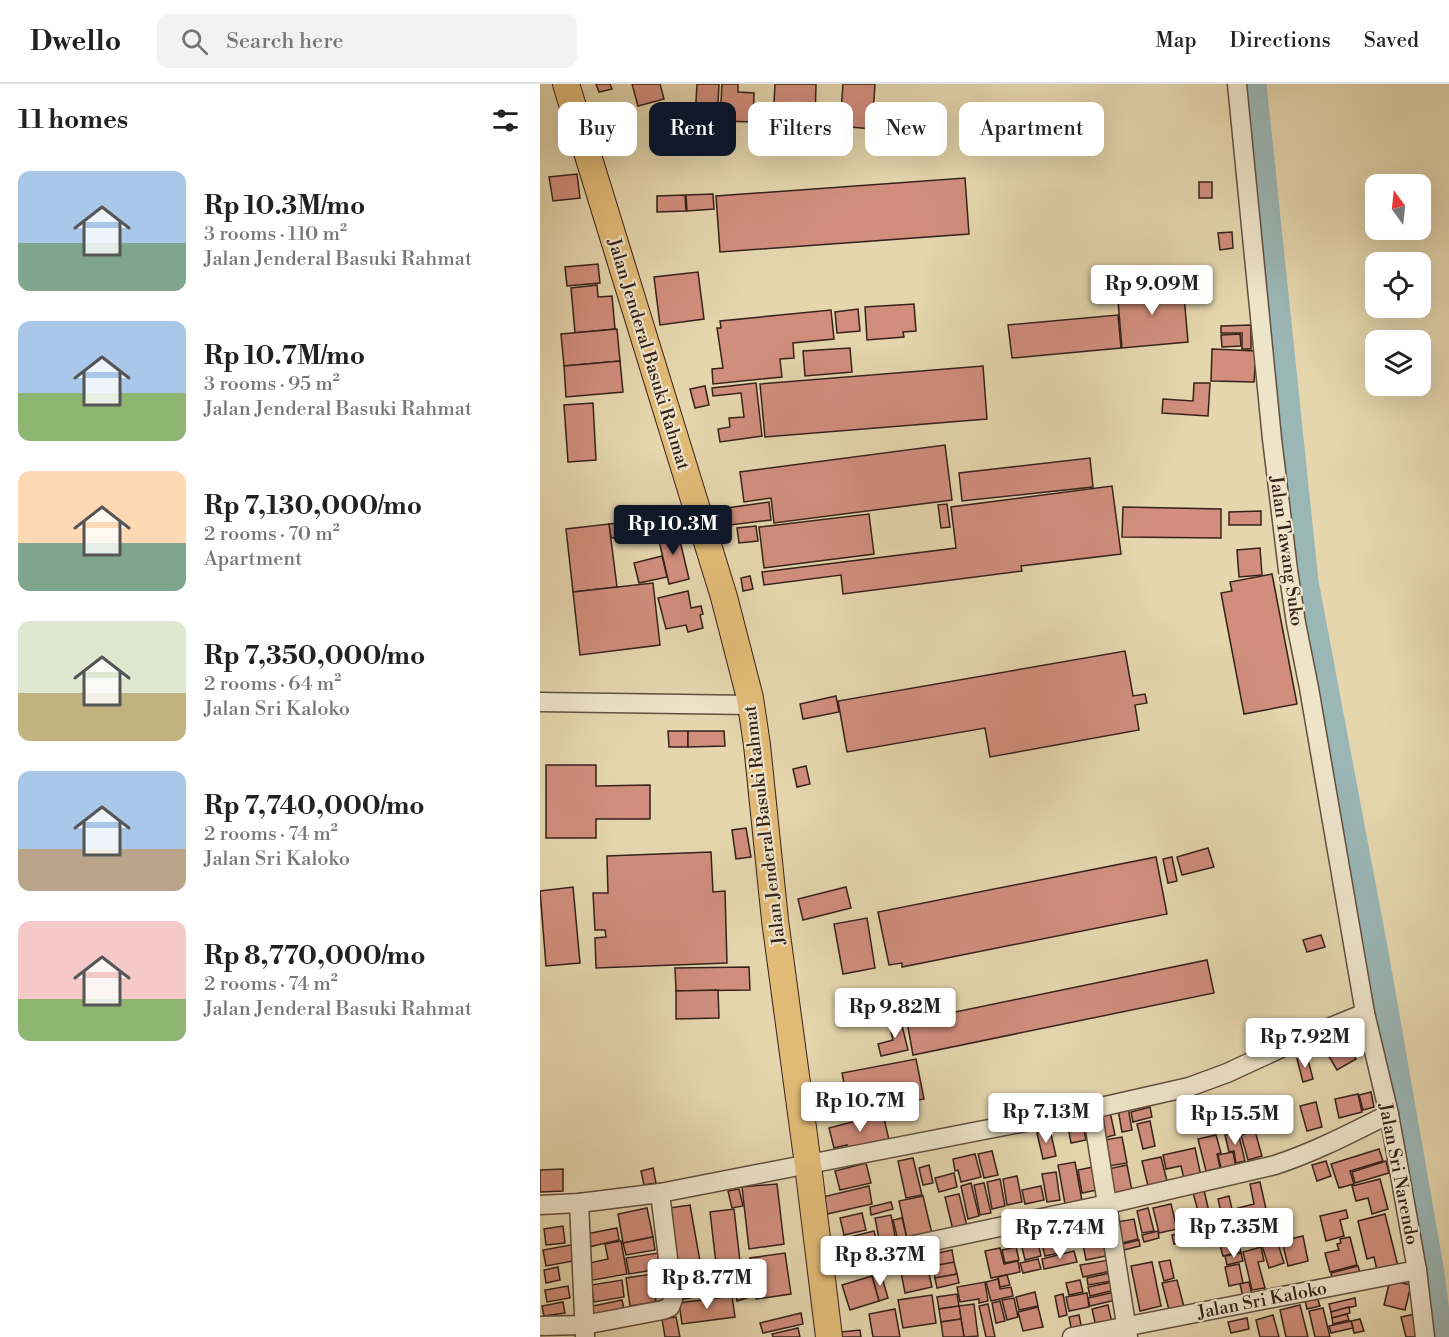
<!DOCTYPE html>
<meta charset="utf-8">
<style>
:root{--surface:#fff;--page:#f2f2f2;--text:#222;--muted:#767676;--line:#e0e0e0;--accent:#111827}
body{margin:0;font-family:"Libre Bodoni",serif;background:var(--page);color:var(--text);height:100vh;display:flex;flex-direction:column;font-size:22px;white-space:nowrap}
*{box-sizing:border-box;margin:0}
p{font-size:20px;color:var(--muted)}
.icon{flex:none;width:33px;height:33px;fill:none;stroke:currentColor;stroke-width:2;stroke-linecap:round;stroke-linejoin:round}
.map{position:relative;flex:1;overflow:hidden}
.side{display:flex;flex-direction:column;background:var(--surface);width:540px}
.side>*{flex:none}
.guide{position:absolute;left:18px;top:18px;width:570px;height:54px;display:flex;gap:12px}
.needle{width:39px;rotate:345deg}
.controls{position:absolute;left:825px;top:90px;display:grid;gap:12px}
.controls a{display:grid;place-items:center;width:66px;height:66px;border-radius:12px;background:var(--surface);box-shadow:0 6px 24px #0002;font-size:30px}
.price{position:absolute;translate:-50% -51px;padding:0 14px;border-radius:6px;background:#fff;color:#222;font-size:20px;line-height:39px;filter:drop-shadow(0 2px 3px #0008)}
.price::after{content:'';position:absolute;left:50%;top:36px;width:18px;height:14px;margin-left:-9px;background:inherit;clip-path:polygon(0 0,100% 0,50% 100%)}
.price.current{background:var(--accent);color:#fff}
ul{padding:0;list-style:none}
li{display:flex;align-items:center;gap:18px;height:150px;padding:0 18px}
li span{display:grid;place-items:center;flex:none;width:168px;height:120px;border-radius:12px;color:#555}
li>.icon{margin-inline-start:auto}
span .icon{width:72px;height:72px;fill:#fffc;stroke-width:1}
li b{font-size:26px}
h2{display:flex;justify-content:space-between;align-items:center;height:72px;padding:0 18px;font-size:26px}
.tag{padding:0 21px;border-radius:12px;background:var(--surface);box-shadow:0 6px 24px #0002;font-size:21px;line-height:54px}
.tag.current{background:var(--accent);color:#fff}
header{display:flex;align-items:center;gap:36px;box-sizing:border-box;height:84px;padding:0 30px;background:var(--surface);border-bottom:2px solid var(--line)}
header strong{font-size:28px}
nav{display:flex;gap:33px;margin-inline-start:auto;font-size:21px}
.search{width:420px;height:54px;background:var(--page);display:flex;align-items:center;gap:15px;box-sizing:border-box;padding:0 21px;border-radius:12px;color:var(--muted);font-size:22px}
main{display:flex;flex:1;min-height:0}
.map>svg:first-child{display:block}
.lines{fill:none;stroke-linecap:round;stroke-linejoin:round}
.river{stroke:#9ab6b5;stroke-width:27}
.building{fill:#d18e7d;stroke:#362219;stroke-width:1.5}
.minor-casing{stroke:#624f3e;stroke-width:21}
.highway-casing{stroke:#362219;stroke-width:28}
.minor{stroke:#eee4ca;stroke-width:18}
.highway{stroke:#e2bb77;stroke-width:26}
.labels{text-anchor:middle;stroke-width:4.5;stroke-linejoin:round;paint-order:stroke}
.street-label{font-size:18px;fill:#362219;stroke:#eee4ca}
</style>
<header>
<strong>Dwello</strong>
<div class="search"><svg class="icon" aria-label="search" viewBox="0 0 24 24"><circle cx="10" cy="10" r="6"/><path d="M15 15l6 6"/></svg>Search here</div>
<nav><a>Map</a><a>Directions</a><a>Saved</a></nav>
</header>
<main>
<section class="side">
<h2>11 homes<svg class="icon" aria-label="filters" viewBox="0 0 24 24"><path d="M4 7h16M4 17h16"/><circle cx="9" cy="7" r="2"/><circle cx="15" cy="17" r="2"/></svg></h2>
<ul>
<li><span style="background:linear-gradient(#a9c7e8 60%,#7fa58c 0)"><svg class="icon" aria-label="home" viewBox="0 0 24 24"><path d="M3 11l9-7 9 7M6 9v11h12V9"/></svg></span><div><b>Rp 10.3M/mo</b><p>3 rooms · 110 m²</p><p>Jalan Jenderal Basuki Rahmat</p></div></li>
<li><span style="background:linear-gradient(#a9c7e8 60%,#8fb573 0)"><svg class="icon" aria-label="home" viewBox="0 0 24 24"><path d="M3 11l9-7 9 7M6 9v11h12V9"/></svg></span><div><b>Rp 10.7M/mo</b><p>3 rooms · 95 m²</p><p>Jalan Jenderal Basuki Rahmat</p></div></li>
<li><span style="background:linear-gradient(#ffd9b3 60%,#7fa58c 0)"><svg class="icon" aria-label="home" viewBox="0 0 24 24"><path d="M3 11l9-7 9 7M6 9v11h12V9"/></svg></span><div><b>Rp 7,130,000/mo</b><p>2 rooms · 70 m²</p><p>Apartment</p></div></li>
<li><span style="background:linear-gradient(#dfe7d0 60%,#c2b280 0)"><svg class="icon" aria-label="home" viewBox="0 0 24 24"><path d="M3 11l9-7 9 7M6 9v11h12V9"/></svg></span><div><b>Rp 7,350,000/mo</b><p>2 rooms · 64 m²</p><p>Jalan Sri Kaloko</p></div></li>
<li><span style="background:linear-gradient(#a9c7e8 65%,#b9a48a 0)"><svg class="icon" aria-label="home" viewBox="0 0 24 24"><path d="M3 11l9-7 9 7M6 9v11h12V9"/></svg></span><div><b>Rp 7,740,000/mo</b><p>2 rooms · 74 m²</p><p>Jalan Sri Kaloko</p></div></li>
<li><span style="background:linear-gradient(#f6c9c9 65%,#8fb573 0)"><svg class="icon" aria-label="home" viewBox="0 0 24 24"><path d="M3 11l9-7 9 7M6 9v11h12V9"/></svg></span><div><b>Rp 8,770,000/mo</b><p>2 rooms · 74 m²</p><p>Jalan Jenderal Basuki Rahmat</p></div></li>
</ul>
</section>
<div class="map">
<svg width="909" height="1253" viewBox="0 0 909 1253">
<rect width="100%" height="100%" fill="#e5d6ae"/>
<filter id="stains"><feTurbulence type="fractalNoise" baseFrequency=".00333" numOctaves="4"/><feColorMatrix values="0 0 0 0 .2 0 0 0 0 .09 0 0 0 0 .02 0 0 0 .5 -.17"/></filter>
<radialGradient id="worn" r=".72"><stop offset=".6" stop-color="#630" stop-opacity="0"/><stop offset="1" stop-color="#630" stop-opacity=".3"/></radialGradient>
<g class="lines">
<polyline class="river" points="713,0 765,498 835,869 891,1189 899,1253"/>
</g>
<g class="building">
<polygon points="56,0 70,0 72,5 59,8"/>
<polygon points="92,0 120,0 124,15 98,22"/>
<polygon points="157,0 179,0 177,37 155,35"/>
<polygon points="182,0 198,0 198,8 214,9 213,38 180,37"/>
<polygon points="235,0 276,0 275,38 233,37"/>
<polygon points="303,0 335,0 332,45 300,42"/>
<polygon points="37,90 40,114 13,117 9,93"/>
<polygon points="425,94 429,150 180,168 176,112"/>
<rect x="659" y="98" width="13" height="16"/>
<polygon points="173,110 174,125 147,127 146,111"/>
<polygon points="145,111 146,127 117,128 117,112"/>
<polygon points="692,148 693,164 680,166 678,149"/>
<polygon points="58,180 60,199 27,202 25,183"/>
<polygon points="158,188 164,235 120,241 114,193"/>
<polygon points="643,200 648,258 582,264 577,205"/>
<polygon points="57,201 58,213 72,212 75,245 35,249 31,204"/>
<polygon points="374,220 376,247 363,248 364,253 327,256 325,223"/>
<polygon points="318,225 320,247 297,249 295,228"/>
<polygon points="291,226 294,255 253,259 254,274 240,275 242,293 173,300 172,285 183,284 177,244 181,244 180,237"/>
<polygon points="578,231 581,264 472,274 468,241"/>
<polygon points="711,241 711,265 702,265 702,249 681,249 681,242"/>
<polygon points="77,245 80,277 24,282 21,250"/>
<polygon points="700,250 701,262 682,263 681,251"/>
<polygon points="310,264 312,288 265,292 263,267"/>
<polygon points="672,265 716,267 714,298 671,297"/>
<polygon points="80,277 83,308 26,313 24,282"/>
<polygon points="443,282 447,335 225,353 220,300"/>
<polygon points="216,299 222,352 180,358 178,345 190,343 189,334 204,333 201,309 173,312 172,304"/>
<polygon points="654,299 670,299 668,332 622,329 623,315 653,317"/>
<polygon points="165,302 169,321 155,324 150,305"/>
<polygon points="53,319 56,376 28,378 24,321"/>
<polygon points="405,361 412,416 234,439 231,414 204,418 200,388"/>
<polygon points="550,374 553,403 422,417 419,389"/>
<polygon points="572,402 581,470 481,482 482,487 303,510 301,491 224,501 222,488 416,464 411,423"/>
<polygon points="229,418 231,436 182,442 180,425"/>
<polygon points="407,420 410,443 401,444 398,421"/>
<polygon points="583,423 681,425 681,454 582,453"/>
<polygon points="721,427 721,441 689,441 689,428"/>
<polygon points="329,430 334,470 224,484 219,443"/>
<polygon points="99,437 101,451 71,454 69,440"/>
<polygon points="69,440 77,503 33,508 26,445"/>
<polygon points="216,442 218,457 199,459 197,444"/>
<polygon points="137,444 149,495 129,500 117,448"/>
<polygon points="720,464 722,491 699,493 697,466"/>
<polygon points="122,472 127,493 99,499 94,479"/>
<polygon points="732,490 757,620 704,630 681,509 692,507 690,498"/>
<polygon points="210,492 213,505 203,507 201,494"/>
<polygon points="113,499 120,561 40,571 33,508"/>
<polygon points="148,507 151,524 161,522 163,530 160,531 163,544 148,548 146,541 126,545 118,514"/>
<polygon points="585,567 593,612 605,610 607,619 595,621 599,646 450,673 445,644 307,668 298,617"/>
<polygon points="296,612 299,628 263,635 260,620"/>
<polygon points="128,647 148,647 148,663 129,663"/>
<polygon points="148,647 184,647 185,662 148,663"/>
<polygon points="6,681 56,681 56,702 110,701 110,735 56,735 56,754 6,754"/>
<polygon points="266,682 270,700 257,703 253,685"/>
<polygon points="206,744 211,773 196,775 192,746"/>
<polygon points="668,764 674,783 642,791 637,773"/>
<polygon points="171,768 173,808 185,807 187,879 56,884 55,854 66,853 65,846 55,846 53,809 68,809 67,772"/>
<polygon points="616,773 627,830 362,883 362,879 349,881 338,828"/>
<polygon points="632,773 637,797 628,799 623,775"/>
<polygon points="33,803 40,879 6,882 0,807"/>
<polygon points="306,803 311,824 263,836 258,815"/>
<polygon points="327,834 335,884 303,890 294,840"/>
<polygon points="781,851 785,863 767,868 763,856"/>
<polygon points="667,876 674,909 373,971 367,938"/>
<polygon points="209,883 210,906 136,907 135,884"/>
<polygon points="178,906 179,934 136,935 136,907"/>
<polygon points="360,933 368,966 341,972 338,960 353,956 348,935"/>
<polygon points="813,943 830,963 820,972 803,952"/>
<polygon points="802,953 816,975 797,986 784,964"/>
<polygon points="767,972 773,995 763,998 757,975"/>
<polygon points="376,975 384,1015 310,1029 302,989"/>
<polygon points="831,1008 834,1023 823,1026 819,1011"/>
<polygon points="818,1010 822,1028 799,1034 795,1015"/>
<polygon points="776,1018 782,1043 767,1047 760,1022"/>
<polygon points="588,1023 592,1046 582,1048 578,1025"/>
<polygon points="610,1023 612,1033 593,1038 591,1028"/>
<polygon points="570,1028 575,1051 563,1054 558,1031"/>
<polygon points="343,1030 349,1056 308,1067 307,1061 294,1064 289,1044"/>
<polygon points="540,1032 542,1043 529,1046 526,1034"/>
<polygon points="610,1037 615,1062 603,1065 597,1040"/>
<polygon points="544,1045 546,1056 531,1059 529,1048"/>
<polygon points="510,1046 516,1072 503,1075 497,1049"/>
<polygon points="715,1047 722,1072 708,1076 701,1051"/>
<polygon points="698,1048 705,1077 696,1079 694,1067 689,1068 685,1051"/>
<polygon points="676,1051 681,1069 677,1070 680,1084 666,1087 658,1055"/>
<polygon points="582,1053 587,1079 569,1082 564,1056"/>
<polygon points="655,1064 661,1092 644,1095 641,1082 626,1085 623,1071"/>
<polygon points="839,1065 843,1077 810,1087 814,1100 799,1104 791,1080"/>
<polygon points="452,1067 458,1091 444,1094 438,1070"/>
<polygon points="693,1068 696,1084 682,1088 678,1071"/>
<polygon points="435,1070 441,1093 421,1098 418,1086 415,1087 413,1075"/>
<polygon points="621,1073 627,1097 608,1102 602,1077"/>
<polygon points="373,1074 382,1111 366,1114 358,1077"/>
<polygon points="786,1077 791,1092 777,1097 772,1081"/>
<polygon points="846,1077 849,1089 815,1099 812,1088"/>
<polygon points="535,1078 542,1117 525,1120 518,1081"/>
<polygon points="326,1079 331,1099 300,1106 295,1087"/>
<polygon points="389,1081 393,1099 383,1101 379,1084"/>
<polygon points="587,1081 592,1107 573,1110 568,1085"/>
<polygon points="553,1083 557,1106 542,1109 538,1086"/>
<polygon points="113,1084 116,1099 104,1101 101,1087"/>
<polygon points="23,1085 23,1107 0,1108 0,1086"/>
<polygon points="516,1088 520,1116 507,1118 502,1090"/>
<polygon points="414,1089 417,1103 399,1108 395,1094"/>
<polygon points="477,1092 482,1118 467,1121 463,1095"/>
<polygon points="460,1095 465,1122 452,1125 447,1098"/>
<polygon points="840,1095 848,1125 832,1130 828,1114 816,1117 812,1102"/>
<polygon points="720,1098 726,1125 700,1131 698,1124 714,1120 710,1100"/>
<polygon points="431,1099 439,1132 428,1135 421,1102"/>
<polygon points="444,1099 451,1129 440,1131 434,1101"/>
<polygon points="237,1100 244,1160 209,1165 202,1103"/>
<polygon points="329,1102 332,1120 287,1130 283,1113"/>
<polygon points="501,1102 504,1116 485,1120 482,1106"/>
<polygon points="199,1105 203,1122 192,1124 188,1107"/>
<polygon points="664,1106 670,1132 660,1134 653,1109"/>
<polygon points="419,1110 427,1142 413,1146 405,1113"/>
<polygon points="383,1112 393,1154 368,1159 359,1117"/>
<polygon points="689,1112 697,1147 676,1152 673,1139 683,1137 678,1115"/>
<polygon points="351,1118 353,1125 331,1131 330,1123"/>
<polygon points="631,1120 637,1145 619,1149 613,1124"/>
<polygon points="150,1121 166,1211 139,1216 123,1125"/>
<polygon points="107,1124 113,1153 83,1159 78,1130"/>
<polygon points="608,1124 614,1147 602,1149 597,1127"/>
<polygon points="194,1125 202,1195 178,1197 170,1128"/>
<polygon points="806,1126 808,1134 800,1136 804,1152 786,1157 780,1132"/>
<polygon points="322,1129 326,1146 304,1151 300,1134"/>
<polygon points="656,1130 659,1142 638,1147 635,1134"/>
<polygon points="845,1130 859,1186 838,1191 834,1173 827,1175 818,1137"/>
<polygon points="351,1131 356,1157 340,1160 335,1134"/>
<polygon points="362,1134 368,1159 359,1161 353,1136"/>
<polygon points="559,1135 566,1172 546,1176 539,1139"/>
<polygon points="594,1135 598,1155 582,1159 577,1138"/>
<polygon points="513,1140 519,1169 505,1172 498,1144"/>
<polygon points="23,1142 25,1159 6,1161 4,1145"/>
<polygon points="77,1144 79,1156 49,1163 46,1150"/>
<polygon points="660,1144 662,1153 634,1160 632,1151"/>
<polygon points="334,1147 338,1163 294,1174 290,1158"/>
<polygon points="618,1147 619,1154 604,1158 602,1151"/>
<polygon points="735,1150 744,1179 729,1184 720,1155"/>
<polygon points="763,1152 768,1177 748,1182 742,1157"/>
<polygon points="113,1153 115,1166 86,1171 83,1159"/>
<polygon points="810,1153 817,1181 790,1188 785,1169 799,1166 797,1160 801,1159 800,1155"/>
<polygon points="698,1154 701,1168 683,1172 679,1158"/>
<polygon points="497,1155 501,1172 485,1176 481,1159"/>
<polygon points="599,1156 600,1162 580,1167 579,1161"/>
<polygon points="81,1157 87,1190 48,1197 45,1180 68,1175 65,1160"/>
<polygon points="36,1160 39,1176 6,1182 3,1166"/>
<polygon points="476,1163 479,1176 465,1179 462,1166"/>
<polygon points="721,1163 724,1177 718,1178 725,1204 712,1206 703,1168"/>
<polygon points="460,1164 464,1180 478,1177 480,1188 451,1194 445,1167"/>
<polygon points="412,1166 414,1178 395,1182 393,1170"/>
<polygon points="534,1167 537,1178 504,1185 502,1175"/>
<polygon points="118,1169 120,1185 89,1190 86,1174"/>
<polygon points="245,1169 251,1210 216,1215 210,1174"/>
<polygon points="701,1169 703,1177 687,1181 685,1172"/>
<polygon points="498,1175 501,1185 483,1189 480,1179"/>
<polygon points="569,1176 571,1187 543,1193 540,1181"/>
<polygon points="630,1176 634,1194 624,1197 619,1178"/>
<polygon points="386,1177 392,1203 365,1209 360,1183"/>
<polygon points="414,1178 417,1190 395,1194 393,1182"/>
<polygon points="612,1178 621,1222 600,1227 591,1182"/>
<polygon points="699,1180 703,1199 689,1202 685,1183"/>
<polygon points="818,1182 821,1192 793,1199 791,1189"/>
<polygon points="18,1183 20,1196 6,1199 4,1186"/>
<polygon points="570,1189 572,1197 548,1201 547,1194"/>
<polygon points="112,1190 116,1218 90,1222 86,1194"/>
<polygon points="341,1190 348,1214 339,1217 332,1192"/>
<polygon points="417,1190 419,1199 397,1204 395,1194"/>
<polygon points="467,1191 470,1201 460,1203 458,1193"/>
<polygon points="332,1192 339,1217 310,1226 302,1201"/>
<polygon points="458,1195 460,1205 471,1203 473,1212 451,1217 446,1198"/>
<polygon points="82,1196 84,1213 54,1218 51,1201"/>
<polygon points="206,1196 210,1213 197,1217 193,1200"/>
<polygon points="540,1196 543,1208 529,1211 526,1199"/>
<polygon points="637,1196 644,1223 629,1226 622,1199"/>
<polygon points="850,1196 871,1201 865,1226 844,1221"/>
<polygon points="445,1198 448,1217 439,1219 439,1215 420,1218 417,1203"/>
<polygon points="573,1198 575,1206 550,1212 548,1203"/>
<polygon points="709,1198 713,1215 704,1217 700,1200"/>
<polygon points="28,1202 30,1214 7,1218 5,1206"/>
<polygon points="495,1208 498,1222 479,1226 476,1213"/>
<polygon points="575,1208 576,1216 550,1222 548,1214"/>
<polygon points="547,1209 549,1223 529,1227 526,1213"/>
<polygon points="417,1210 419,1222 399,1225 397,1213"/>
<polygon points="523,1210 527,1231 519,1233 515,1212"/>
<polygon points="392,1211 396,1239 363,1244 358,1216"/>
<polygon points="192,1212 195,1233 142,1240 139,1219"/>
<polygon points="777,1213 780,1222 767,1225 765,1216"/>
<polygon points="474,1214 478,1233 467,1236 462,1216"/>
<polygon points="815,1214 816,1222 791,1228 789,1220"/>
<polygon points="82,1216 85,1230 50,1236 48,1223"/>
<polygon points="460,1217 465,1237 456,1239 452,1219"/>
<polygon points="23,1218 25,1229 4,1232 2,1222"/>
<polygon points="434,1220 438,1252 424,1253 419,1222"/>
<polygon points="448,1220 455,1253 446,1253 439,1222"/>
<polygon points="568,1221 572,1239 556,1243 552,1225"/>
<polygon points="760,1221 768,1253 746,1253 740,1226"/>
<polygon points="419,1222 421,1235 401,1238 399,1225"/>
<polygon points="498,1223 503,1243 483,1247 478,1228"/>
<polygon points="809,1223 810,1229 792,1234 791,1228"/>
<polygon points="783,1224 790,1253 775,1253 769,1227"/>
<polygon points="355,1225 360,1253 333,1253 329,1230"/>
<polygon points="261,1229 263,1240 223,1249 220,1239"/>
<polygon points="879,1229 882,1253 866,1253 861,1233"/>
<polygon points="807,1230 809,1236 793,1240 792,1234"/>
<polygon points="539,1231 542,1246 532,1248 529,1233"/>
<polygon points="733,1231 739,1253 720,1253 716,1236"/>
<polygon points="136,1233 140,1253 125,1253 122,1235"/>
<polygon points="707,1234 709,1245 691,1249 688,1238"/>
<polygon points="421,1235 424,1253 403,1253 401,1238"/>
<polygon points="820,1235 824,1247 814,1249 811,1237"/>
<polygon points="811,1237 813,1244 791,1249 789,1242"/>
<polygon points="258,1244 260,1253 233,1253 232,1250"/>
<polygon points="320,1246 321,1253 301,1253 301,1248"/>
</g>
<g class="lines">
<g class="minor-casing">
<g id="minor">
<polyline points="697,0 732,355 748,486 756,539 769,604 825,929 849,1030 877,1186 885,1253"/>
<polyline points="0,618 211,621"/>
<polyline points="552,1025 588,1253"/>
<polyline points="39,1119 45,1252"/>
<polyline points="0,1121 39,1119 120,1109 552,1025 649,1003 687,989 752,959 825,929"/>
<path d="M280,1181L568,1120L735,1081C775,1068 811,1049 849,1030"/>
<polyline points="0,1242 44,1241 123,1226 130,1223 133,1215 120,1109"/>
<polyline points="532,1253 877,1186"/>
</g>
</g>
<g class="highway-casing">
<polyline id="highway" points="26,0 184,513 210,614 217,661 235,836 268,1081 289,1253"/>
</g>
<use href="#minor" class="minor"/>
<use href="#highway" class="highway"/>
</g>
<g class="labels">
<g class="street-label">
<text transform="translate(109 270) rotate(73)" y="6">Jalan Jenderal Basuki Rahmat</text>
<text transform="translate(747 467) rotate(82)" y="6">Jalan Tawang Suko</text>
<text transform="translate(224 741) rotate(-97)" y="6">Jalan Jenderal Basuki Rahmat</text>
<text transform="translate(859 1090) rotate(79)" y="6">Jalan Sri Narendo</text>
<text transform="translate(722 1216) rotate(-11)" y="6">Jalan Sri Kaloko</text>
</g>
</g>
<rect width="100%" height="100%" filter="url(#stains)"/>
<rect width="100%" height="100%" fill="url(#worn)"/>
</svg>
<div class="controls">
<a><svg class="needle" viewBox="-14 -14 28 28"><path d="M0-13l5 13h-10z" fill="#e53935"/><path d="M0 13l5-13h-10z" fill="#767676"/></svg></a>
<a><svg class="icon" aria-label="locate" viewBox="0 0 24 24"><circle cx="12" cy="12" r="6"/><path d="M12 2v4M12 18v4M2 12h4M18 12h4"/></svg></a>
<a><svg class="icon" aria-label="layers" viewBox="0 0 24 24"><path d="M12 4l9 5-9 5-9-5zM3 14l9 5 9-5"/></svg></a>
</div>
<b class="price" style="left:612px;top:232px">Rp 9.09M</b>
<b class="price current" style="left:133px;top:472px">Rp 10.3M</b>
<b class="price" style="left:355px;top:955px">Rp 9.82M</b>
<b class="price" style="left:765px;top:985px">Rp 7.92M</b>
<b class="price" style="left:320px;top:1049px">Rp 10.7M</b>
<b class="price" style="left:506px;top:1060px">Rp 7.13M</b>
<b class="price" style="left:695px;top:1062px">Rp 15.5M</b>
<b class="price" style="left:694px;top:1175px">Rp 7.35M</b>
<b class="price" style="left:520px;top:1176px">Rp 7.74M</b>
<b class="price" style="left:340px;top:1203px">Rp 8.37M</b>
<b class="price" style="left:167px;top:1226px">Rp 8.77M</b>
<div class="guide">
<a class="tag">Buy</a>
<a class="tag current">Rent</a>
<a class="tag">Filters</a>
<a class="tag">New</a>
<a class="tag">Apartment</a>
</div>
</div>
</main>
